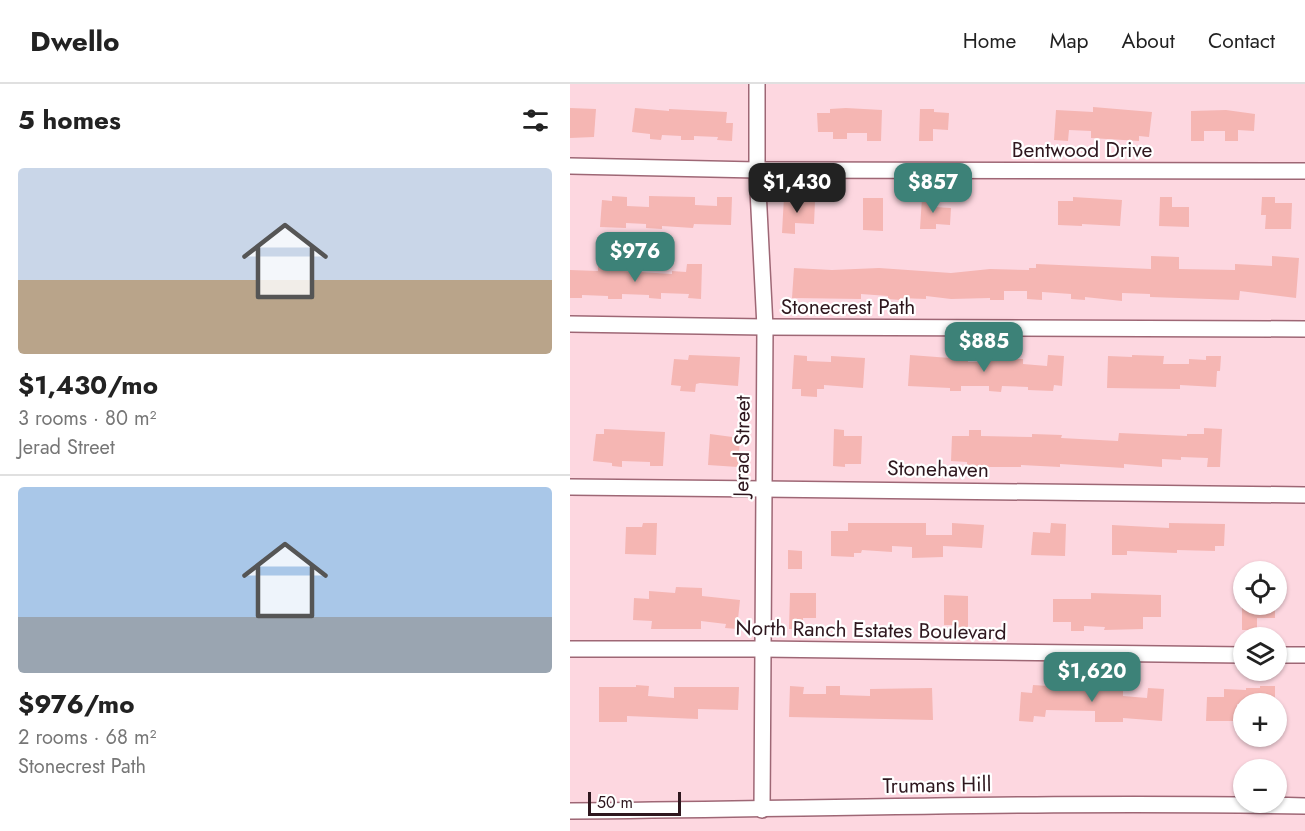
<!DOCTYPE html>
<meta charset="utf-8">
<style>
:root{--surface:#fff;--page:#f6f6f6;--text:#222;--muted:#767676;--line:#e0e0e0;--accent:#3d8278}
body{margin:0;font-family:Jost,sans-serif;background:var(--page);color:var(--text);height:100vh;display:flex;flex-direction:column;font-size:22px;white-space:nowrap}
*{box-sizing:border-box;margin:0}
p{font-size:20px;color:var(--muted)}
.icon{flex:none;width:33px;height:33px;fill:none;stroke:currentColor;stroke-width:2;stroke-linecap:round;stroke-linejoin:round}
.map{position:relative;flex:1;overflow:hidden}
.drawer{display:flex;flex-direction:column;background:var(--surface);width:570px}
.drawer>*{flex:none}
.controls{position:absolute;left:663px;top:477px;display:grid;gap:12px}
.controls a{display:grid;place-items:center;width:54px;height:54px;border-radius:50%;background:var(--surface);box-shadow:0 2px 4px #0004;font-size:30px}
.scale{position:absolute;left:18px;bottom:15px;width:93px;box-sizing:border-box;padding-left:6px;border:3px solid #2e171e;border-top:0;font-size:16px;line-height:21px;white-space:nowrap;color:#2e171e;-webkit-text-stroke:4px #fff;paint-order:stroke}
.price{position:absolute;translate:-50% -51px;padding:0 14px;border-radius:12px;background:var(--accent);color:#fff;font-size:20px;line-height:39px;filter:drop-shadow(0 2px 3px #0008)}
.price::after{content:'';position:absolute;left:50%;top:36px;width:18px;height:14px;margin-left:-9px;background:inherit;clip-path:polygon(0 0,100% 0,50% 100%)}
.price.selected{background:#222;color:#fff}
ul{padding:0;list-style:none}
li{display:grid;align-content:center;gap:12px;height:318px;padding:0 18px}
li+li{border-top:2px solid var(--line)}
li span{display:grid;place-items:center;height:186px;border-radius:6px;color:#555}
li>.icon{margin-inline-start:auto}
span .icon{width:108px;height:108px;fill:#fffc;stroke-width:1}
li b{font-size:26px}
h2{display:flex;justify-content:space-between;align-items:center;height:72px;padding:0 18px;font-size:26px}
header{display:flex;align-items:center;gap:36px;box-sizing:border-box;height:84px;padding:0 30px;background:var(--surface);border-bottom:2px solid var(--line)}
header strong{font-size:28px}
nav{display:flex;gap:33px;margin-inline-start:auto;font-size:21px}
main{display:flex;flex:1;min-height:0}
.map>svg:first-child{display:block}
.building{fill:#f5b6b3}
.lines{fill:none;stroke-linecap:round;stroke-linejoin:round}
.street-casing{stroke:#9e6775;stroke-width:18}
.street{stroke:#fff;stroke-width:15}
.labels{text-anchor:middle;stroke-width:4.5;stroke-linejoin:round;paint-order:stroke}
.street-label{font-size:21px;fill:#2e171e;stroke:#fff}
</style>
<header>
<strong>Dwello</strong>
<nav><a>Home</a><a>Map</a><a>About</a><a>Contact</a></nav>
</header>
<main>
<section class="drawer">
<h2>5 homes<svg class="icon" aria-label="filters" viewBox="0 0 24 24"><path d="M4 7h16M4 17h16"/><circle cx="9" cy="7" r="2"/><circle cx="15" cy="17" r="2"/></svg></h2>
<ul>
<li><span style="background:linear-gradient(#c9d6e8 60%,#b9a48a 0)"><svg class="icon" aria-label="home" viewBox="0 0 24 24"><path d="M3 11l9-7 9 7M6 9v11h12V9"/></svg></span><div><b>$1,430/mo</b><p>3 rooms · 80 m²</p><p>Jerad Street</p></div></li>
<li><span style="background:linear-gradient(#a9c7e8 70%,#9aa5b1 0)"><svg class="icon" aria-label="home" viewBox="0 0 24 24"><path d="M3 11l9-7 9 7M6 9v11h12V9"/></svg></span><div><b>$976/mo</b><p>2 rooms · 68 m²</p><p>Stonecrest Path</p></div></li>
</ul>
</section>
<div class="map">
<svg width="735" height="747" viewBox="0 0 735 747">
<rect width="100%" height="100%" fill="#fdd7e0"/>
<g class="building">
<polygon points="523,23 582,28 579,53 569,52 569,57 521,54 521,47 499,46 498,57 484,56 486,26 523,28"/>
<polygon points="0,24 26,25 24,53 0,54"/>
<polygon points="65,24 99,27 99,25 157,28 156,39 163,39 162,57 147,56 148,53 124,52 124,56 111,56 111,52 92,51 91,56 80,55 80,50 62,48"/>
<polygon points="276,24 312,26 311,57 297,57 297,49 277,49 277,55 263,55 263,48 248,48 247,29 260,29 260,25"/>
<polygon points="350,25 364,25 364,28 379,29 378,46 363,45 363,57 349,57"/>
<polygon points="656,26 685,30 684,47 668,46 668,57 655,57 655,47 634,47 634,57 621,57 621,27"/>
<polygon points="42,112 57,113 57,122 79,123 79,112 125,113 125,121 147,122 147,113 162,113 161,141 124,140 123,144 92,142 92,145 76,144 76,140 56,139 56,144 30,143 32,116 42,117"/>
<polygon points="214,112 226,113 226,116 245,117 244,140 225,139 225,150 212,149"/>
<polygon points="352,113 365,113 364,123 381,124 380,141 366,140 366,145 350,145"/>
<polygon points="503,113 552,116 550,142 512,140 512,142 488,141 488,117 503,117"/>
<polygon points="590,113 602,113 602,123 619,123 619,143 589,142"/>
<polygon points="692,113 705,113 705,119 722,119 721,145 695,145 696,131 691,131"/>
<polygon points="293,114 313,114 313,147 293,146"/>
<polygon points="581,172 609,173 609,185 665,186 665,180 702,182 702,172 729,174 726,214 670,207 669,216 580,213 580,210 552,209 552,217 515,213 515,216 501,215 501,210 472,208 472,216 457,215 457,207 434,207 434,216 420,216 420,214 381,215 356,212 356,215 330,214 330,216 318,215 318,212 291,210 291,215 222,214 224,184 262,186 309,184 381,189 420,185 459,186 459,184 466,184 466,180 581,185"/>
<polygon points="117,180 132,180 131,215 118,214 119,210 91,209 91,215 79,214 79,211 52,210 52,215 38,215 38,212 12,211 12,214 0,214 0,186 28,187 28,182 52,183 52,187 102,190 102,187 116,188"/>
<polygon points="119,271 170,273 168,302 130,299 126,300 125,308 110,307 111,302 101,301 104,275 118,276"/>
<polygon points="224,271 237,272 237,277 261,278 261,272 295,274 293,304 254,301 254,305 247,305 247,313 231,312 231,305 222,305"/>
<polygon points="340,271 380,274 380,272 398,272 398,278 420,278 420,271 434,272 434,275 453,275 453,280 477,282 478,271 494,272 492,302 484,301 483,307 458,306 458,303 432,302 431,308 419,307 419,302 391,302 391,307 380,307 380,304 338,302"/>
<polygon points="562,271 594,272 593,280 619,280 619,275 636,276 636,272 651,272 650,287 647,287 646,303 610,301 610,305 537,304 538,272 562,273"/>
<polygon points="634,344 652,345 650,383 637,383 638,374 611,373 611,376 592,375 592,383 554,380 554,384 490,380 490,383 451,381 451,383 397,383 397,378 381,377 382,352 399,352 399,346 411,346 411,352 462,353 462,350 492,351 491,354 548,357 549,349 617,352 617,350 634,350"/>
<polygon points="34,345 95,348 93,382 80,382 80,378 52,377 52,383 42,382 42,379 23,377 26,350 34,350"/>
<polygon points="264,345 274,346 274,352 292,352 291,380 275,380 275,383 263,382"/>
<polygon points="140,350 170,354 168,383 138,381"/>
<polygon points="73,439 87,439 86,471 55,470 56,443 72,443"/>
<polygon points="278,439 356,439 356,451 382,451 382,439 414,441 412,464 373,462 373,473 342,474 342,463 322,462 322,468 292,466 291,469 284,469 284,473 261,472 261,447 278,447"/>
<polygon points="481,439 496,440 495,472 461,471 463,448 480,449"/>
<polygon points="599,439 655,440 654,462 645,462 645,467 607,466 607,469 557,467 557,471 542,471 542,441 599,444"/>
<polygon points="218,466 232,467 232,485 218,485"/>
<polygon points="106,503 132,504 132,512 170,516 167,545 155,544 156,540 131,537 131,545 81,545 82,537 63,536 64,514 79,515 79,507 105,509"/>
<polygon points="220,509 246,509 246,534 233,534 233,545 219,545"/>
<polygon points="521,509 591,511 591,533 573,533 573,545 534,546 535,543 514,542 514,547 501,547 501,538 483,538 483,515 521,515"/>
<polygon points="374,511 398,512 398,545 385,545 385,541 374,541"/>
<polygon points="672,520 705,520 705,534 687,534 687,546 672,546"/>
<polygon points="66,601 79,602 78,612 104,614 104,603 169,603 168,626 128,625 128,635 57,632 57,638 29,638 29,603 66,603"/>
<polygon points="463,601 478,602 478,603 538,603 538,606 553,606 553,612 577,614 578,604 594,605 592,637 553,634 553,638 525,638 525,627 476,626 475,633 464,632 463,638 449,637 451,608 462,609"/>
<polygon points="220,602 234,603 233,610 256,610 256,602 270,602 270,611 300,612 300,605 362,604 363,636 219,633"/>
<polygon points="690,602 705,602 705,617 699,617 699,620 667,620 667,637 636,637 637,613 654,613 654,605 676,606 676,604 690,604"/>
</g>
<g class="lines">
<g class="street-casing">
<g id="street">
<polyline points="187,0 187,86 195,243 192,726"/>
<polyline points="0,82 187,86 735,87"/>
<polyline points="0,240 195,243 735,245"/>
<polyline points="0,403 735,411"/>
<polyline points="0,565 192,565 674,571"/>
<polyline points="706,571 735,571"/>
<path d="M0,727C245,725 490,717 735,722"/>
</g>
</g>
<use href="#street" class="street"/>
</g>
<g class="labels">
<g class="street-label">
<text x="512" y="73">Bentwood Drive</text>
<text x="278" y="230">Stonecrest Path</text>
<text transform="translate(172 362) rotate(-89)" y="7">Jerad Street</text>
<text transform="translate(368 385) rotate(1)" y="7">Stonehaven</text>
<text transform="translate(301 546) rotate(1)" y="7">North Ranch Estates Boulevard</text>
<text transform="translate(367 701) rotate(-1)" y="7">Trumans Hill</text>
</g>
</g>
</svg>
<div class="controls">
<a><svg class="icon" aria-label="locate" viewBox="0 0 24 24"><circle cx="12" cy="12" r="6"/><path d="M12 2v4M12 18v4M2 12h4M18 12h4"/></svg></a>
<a><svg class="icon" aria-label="layers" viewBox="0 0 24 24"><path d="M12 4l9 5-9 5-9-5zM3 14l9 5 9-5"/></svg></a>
<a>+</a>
<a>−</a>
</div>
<div class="scale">50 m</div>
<b class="price selected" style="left:227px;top:130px">$1,430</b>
<b class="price" style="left:363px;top:130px">$857</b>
<b class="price" style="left:65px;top:199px">$976</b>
<b class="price" style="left:414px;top:289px">$885</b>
<b class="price" style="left:522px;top:619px">$1,620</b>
</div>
</main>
